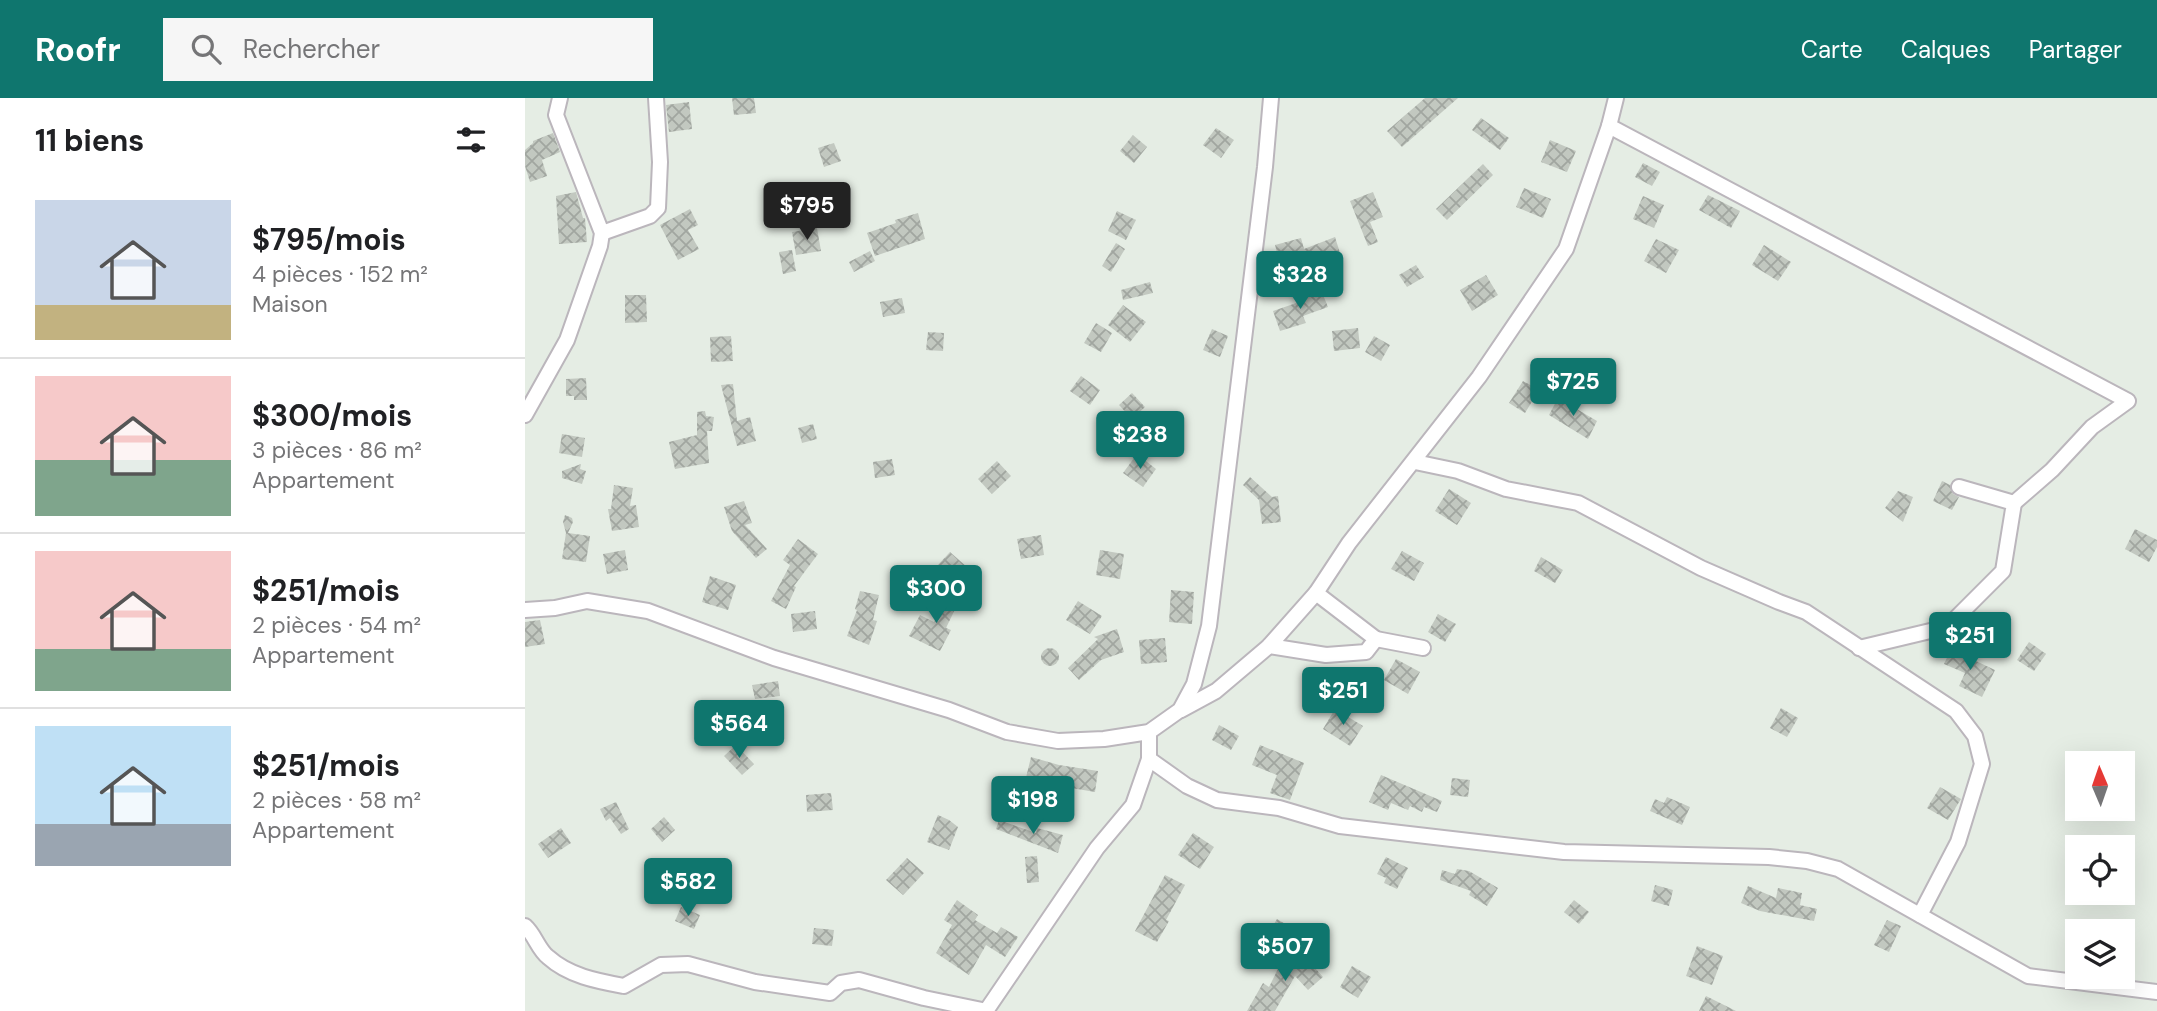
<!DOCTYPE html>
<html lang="fr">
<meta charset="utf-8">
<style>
:root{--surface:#fff;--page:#f6f6f6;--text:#202124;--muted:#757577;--line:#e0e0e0;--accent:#0f766e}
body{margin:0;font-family:"DM Sans",sans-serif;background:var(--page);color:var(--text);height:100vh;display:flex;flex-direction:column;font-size:26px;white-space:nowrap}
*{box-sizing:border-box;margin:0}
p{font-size:23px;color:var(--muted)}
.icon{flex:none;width:38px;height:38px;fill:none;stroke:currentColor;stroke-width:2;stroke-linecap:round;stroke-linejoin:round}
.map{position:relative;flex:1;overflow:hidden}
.panel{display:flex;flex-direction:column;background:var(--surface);width:525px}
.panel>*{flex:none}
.needle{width:46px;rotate:358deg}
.fabs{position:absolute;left:1540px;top:653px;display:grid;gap:14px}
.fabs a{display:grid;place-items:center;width:70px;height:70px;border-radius:0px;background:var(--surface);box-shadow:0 7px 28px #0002;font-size:35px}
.price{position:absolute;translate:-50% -60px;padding:0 16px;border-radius:7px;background:var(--accent);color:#fff;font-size:23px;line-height:46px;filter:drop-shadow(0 2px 4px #0008)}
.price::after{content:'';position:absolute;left:50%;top:42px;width:21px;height:16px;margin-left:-10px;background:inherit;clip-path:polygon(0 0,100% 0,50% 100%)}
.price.selected{background:#222;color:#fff}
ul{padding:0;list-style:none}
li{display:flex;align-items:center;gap:21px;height:175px;padding:0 35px}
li+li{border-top:2px solid var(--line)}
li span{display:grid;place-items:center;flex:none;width:196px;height:140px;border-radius:0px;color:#555}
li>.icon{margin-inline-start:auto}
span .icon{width:84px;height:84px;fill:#fffc;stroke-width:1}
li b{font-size:30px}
h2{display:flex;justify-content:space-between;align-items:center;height:84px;padding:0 35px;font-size:30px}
header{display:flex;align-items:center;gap:42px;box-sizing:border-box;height:98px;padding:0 35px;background:var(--accent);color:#fff}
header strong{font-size:33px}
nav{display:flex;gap:38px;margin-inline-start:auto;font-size:24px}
.search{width:490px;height:63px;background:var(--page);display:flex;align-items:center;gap:18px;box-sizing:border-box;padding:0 24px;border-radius:0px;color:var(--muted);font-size:26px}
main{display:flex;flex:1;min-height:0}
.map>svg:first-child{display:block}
.building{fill:url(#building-cross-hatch)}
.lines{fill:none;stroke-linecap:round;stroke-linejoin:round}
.minor-casing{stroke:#bbb6bc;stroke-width:18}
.minor{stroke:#fff;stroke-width:14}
</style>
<header>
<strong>Roofr</strong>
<div class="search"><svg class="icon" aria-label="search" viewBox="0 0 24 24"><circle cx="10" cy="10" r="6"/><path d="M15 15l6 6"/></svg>Rechercher</div>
<nav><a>Carte</a><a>Calques</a><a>Partager</a></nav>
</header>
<main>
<section class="panel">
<h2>11 biens<svg class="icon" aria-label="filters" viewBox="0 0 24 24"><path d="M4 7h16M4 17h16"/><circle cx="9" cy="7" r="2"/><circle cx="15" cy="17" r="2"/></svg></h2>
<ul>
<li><span style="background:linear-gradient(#c9d6e8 75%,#c2b280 0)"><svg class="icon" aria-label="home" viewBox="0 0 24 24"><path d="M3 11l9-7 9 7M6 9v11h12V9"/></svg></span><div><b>$795/mois</b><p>4 pièces · 152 m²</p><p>Maison</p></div></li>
<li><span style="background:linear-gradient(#f6c9c9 60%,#7fa58c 0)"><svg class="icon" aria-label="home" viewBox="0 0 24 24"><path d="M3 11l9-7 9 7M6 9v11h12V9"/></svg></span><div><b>$300/mois</b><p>3 pièces · 86 m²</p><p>Appartement</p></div></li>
<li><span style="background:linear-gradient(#f6c9c9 70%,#7fa58c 0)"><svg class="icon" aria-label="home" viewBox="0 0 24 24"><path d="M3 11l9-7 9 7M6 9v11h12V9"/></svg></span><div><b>$251/mois</b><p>2 pièces · 54 m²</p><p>Appartement</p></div></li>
<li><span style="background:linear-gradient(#bfe0f5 70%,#9aa5b1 0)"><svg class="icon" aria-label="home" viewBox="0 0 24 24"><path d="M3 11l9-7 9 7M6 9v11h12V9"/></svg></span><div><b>$251/mois</b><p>2 pièces · 58 m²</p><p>Appartement</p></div></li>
</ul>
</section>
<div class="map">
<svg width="1632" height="913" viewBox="0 0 1632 913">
<defs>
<pattern id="building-cross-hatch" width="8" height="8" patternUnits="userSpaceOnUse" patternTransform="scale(1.75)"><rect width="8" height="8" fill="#c2c8c0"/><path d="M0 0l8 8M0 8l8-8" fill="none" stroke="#a1a6a0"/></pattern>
</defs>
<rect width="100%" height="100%" fill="#e5ede4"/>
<g class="building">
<polygon points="207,0 229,0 231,15 209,17"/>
<polygon points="900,0 933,0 877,49 862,33"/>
<polygon points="164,4 167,31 144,34 141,7"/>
<polygon points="956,20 984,40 975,52 947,32"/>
<polygon points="691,30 709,42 696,60 678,47"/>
<polygon points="28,35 35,54 17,62 22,78 5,84 0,68 0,52 8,45 8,43"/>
<polygon points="608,37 622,49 609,65 595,53"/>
<polygon points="1025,42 1051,53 1042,74 1016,64"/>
<polygon points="309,45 316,63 299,69 293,50"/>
<polygon points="1118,65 1135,74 1127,88 1110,79"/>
<polygon points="958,66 968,77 922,122 911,111"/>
<polygon points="999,90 1026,101 1018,120 991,109"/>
<polygon points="51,94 58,120 60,120 62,144 34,146 31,98"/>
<polygon points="848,94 858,119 845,124 853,144 843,148 825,103"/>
<polygon points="1183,97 1215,113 1206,130 1174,112"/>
<polygon points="1118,98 1139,107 1129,130 1108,121"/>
<polygon points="165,111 173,127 163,132 174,151 153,162 135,127"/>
<polygon points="592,113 611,122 601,142 583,133"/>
<polygon points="393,115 400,141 350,158 342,135 371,125 370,122"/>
<polygon points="292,130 296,153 271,157 267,134"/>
<polygon points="810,139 815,155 783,168 757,174 750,147 776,140 779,151"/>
<polygon points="1131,141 1154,152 1141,175 1119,163"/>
<polygon points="591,145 600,151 586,174 577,168"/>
<polygon points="1239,147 1266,164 1253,183 1227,167"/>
<polygon points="267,152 271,173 258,176 254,154"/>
<polygon points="345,153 350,163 329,174 324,164"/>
<polygon points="891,167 899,179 882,189 874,177"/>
<polygon points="961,177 973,197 947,213 935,192"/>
<polygon points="625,184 628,195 598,202 596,192"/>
<polygon points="796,192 803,209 778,218 781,225 755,233 748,213 780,202 778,198"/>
<polygon points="100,197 121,197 122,224 100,225"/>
<polygon points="377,200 380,215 358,219 355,204"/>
<polygon points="598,207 621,224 605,244 583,227"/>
<polygon points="571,225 587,235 576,254 559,245"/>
<polygon points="833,230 835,250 809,253 807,233"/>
<polygon points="687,231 703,238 695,259 678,252"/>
<polygon points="403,234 419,235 418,253 401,252"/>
<polygon points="206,238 208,263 186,264 185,239"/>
<polygon points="849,238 865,247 856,263 840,254"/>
<polygon points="556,278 575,292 565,307 545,293"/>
<polygon points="61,280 62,302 49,302 49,298 41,298 41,281"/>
<polygon points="998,283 1014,292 1000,315 984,305"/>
<polygon points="208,286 212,323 225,319 231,343 212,348 196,287"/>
<polygon points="607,295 620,309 607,321 594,307"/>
<polygon points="1033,300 1072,323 1063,341 1024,317"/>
<polygon points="180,313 181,318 189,319 187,333 182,333 184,365 150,371 144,344 172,337 172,314"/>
<polygon points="288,326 292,341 277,345 273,330"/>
<polygon points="37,336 60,340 57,359 34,355"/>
<polygon points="612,356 631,371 618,389 598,375"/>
<polygon points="367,361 370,377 350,380 348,364"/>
<polygon points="472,363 486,378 467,396 453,381"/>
<polygon points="56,366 55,371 61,373 57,386 37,380 37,373"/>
<polygon points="725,379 747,399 753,398 756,424 737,426 734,402 718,387"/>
<polygon points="1417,383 1425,387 1428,396 1434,399 1427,412 1408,403"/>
<polygon points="89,387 108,390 105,408 111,407 114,429 87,433 83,411 86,411"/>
<polygon points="924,391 946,405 932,427 910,413"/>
<polygon points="1373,393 1388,399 1378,424 1360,410"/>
<polygon points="219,403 227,425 220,427 242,451 231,460 207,433 199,409"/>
<polygon points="40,417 47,420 48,424 43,435 65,438 61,464 37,461 41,435 38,424"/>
<polygon points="1610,431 1632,442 1632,449 1624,464 1600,451"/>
<polygon points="516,437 519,457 496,461 492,441"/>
<polygon points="273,441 293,456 269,488 271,489 261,511 246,503 265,467 258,462"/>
<polygon points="100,452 103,472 82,476 78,456"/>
<polygon points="575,452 599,456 595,481 571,477"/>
<polygon points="877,453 899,465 889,483 866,471"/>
<polygon points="425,454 443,470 430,484 412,468"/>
<polygon points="1016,459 1038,472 1030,485 1009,473"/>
<polygon points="185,478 211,487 203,512 177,504"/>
<polygon points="646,492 669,494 667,526 644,524"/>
<polygon points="335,493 354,497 348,522 352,523 344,547 322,538 332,512 330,511"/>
<polygon points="424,493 436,499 421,530 426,532 415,553 384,538 395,517 409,524"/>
<polygon points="553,503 577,518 565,536 541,522"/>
<polygon points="290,513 292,531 268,534 266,516"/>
<polygon points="913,516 931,526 920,544 903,534"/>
<polygon points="15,522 20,546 0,549 0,524"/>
<polygon points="592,531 599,554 576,562 554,582 543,570 573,541 569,539"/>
<polygon points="640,540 642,564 616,566 614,542"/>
<polygon points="1504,544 1521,556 1509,573 1492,562"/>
<polygon points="1428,547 1438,552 1436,556 1470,572 1457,599 1434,588 1440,575 1419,566"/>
<circle cx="525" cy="559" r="9"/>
<polygon points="871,561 895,574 883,596 859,582"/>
<polygon points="253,583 255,598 230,601 227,587"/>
<polygon points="1256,610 1273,620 1262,639 1245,630"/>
<polygon points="810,611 838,628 825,648 798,631"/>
<polygon points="694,627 714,638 706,652 687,642"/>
<polygon points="211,647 229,666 217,677 199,658"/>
<polygon points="735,647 779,665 765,702 745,695 752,677 727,667"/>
<polygon points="506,659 534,667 573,673 570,694 529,687 527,695 499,688"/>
<polygon points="856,677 917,703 912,714 899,709 897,714 885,708 883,712 866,705 863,712 844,704"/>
<polygon points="927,680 945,682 943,699 925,697"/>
<polygon points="1415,689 1436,701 1423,722 1402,710"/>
<polygon points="306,695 308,712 282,714 281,697"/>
<polygon points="1142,699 1165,709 1157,727 1125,713 1130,701 1139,705"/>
<polygon points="91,704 104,731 96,736 85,720 81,723 75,711"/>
<polygon points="413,717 424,722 433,729 424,752 402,744"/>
<polygon points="139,719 150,732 137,744 126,731"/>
<polygon points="474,722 511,735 512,730 538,737 533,755 471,731"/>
<polygon points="36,730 46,745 23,760 13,746"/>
<polygon points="668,735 689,749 675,771 653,757"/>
<polygon points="512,758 514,784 502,785 500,759"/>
<polygon points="861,759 883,770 872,791 859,785 861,780 852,776"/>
<polygon points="382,760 399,775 378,797 361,782"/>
<polygon points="932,771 944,773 973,790 962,808 944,797 946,793 915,782 917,772 930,776"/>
<polygon points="640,777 660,787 641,822 644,823 632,844 610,833"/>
<polygon points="1130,787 1148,792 1144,808 1126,803"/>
<polygon points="1223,788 1251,800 1253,790 1277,795 1275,807 1292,811 1289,823 1235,813 1216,805"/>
<polygon points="432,802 453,817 450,822 472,835 476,829 493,839 480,859 461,847 444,877 411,855 427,827 419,822"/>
<polygon points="1049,802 1064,814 1054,826 1039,814"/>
<polygon points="156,809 175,817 169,831 150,823"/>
<polygon points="752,821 762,827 749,847 740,841"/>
<polygon points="1362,822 1376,828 1364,854 1349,847"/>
<polygon points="289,830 309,832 307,848 287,846"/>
<polygon points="1172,848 1198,858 1187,887 1161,878"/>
<polygon points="772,850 798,879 783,892 770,878 750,913 722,913 738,885 744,889 755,867 764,871"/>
<polygon points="827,868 846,879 833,900 815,889"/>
<polygon points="1181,898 1211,913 1174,913"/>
</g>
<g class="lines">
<g class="minor-casing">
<g id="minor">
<polyline points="1084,28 1603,303 1567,329 1527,372 1489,405"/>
<polyline points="77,135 125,118 133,110 135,64 131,0"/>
<polyline points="0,317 42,242 75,148 77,135 31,17 35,0"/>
<polyline points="890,364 933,373 981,391 1053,405 1176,470 1254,504 1281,514 1431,613 1450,638 1457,666 1433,744 1395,817"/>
<polyline points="0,512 30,510 62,503 123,513 249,560 424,612 482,634 533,643 579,641 624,634 655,612 669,586 684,528 740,69 746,0"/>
<polyline points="851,541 898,550"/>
<polyline points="744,548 801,557 841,554 851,541 791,495"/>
<polyline points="1334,550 1422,529 1478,473 1489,405 1434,389"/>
<polyline points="656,612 691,593 744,548 791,495 824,445 954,279 1041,151 1084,28 1091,0"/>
<polyline points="624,661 662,688 692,702 754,710 815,728 1039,754 1244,759 1282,763 1313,771 1503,878 1632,894"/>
<path d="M0,828C10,837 13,851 23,859C44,878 72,883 99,888L136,867L163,866L230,884L305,895L316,885L334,882L399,900L462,913"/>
<polyline points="461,913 572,750 608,707 624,661 624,634"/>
</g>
</g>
<use href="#minor" class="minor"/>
</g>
</svg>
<div class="fabs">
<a><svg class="needle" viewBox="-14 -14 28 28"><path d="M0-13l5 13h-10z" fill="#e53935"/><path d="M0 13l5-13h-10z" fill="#757577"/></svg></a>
<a><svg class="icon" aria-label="locate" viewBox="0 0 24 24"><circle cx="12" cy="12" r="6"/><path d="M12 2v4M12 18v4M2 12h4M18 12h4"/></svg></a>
<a><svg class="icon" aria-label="layers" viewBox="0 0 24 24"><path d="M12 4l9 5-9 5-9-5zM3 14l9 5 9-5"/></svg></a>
</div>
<b class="price selected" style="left:282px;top:144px">$795</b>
<b class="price" style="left:775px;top:213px">$328</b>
<b class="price" style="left:1048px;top:320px">$725</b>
<b class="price" style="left:615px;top:373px">$238</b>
<b class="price" style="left:411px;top:527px">$300</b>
<b class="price" style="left:1445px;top:574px">$251</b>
<b class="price" style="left:818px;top:629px">$251</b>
<b class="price" style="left:214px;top:662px">$564</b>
<b class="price" style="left:508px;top:738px">$198</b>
<b class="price" style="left:163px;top:820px">$582</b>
<b class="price" style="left:760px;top:885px">$507</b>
</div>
</main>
